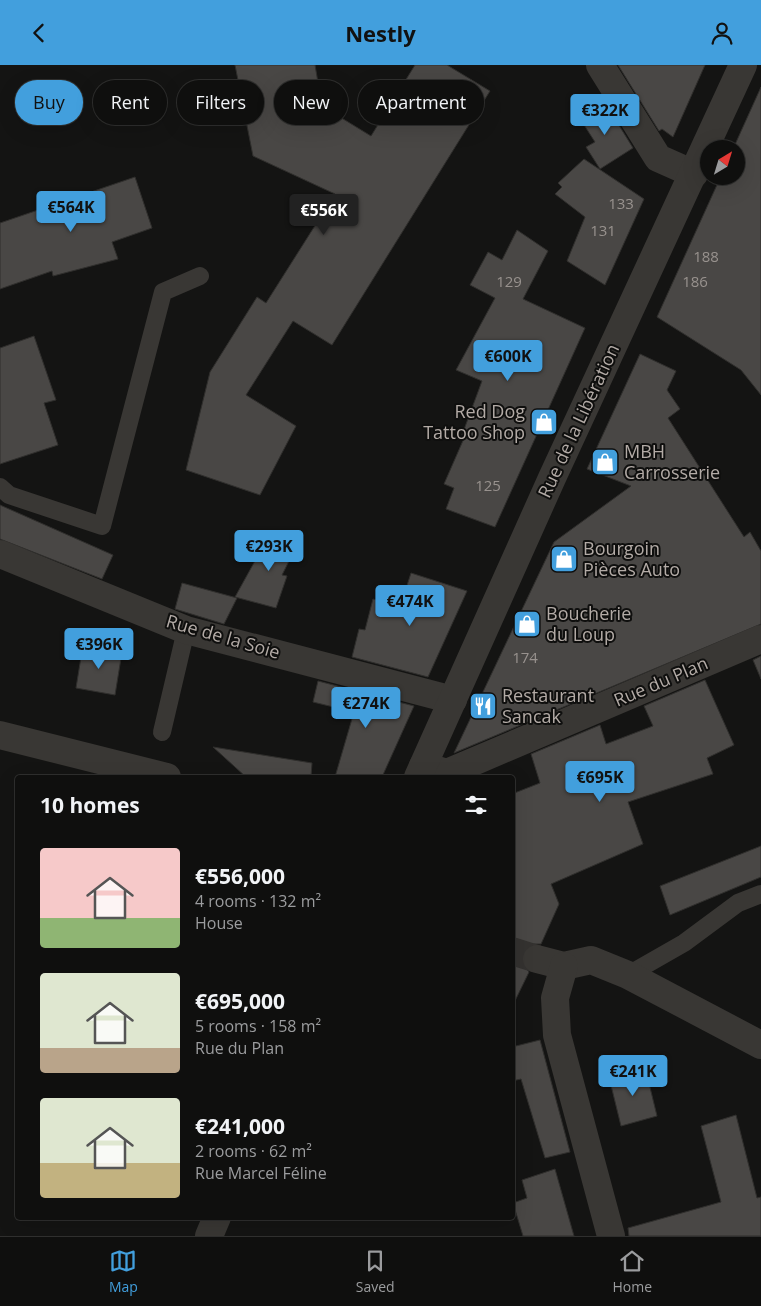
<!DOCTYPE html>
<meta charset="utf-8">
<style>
:root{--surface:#0f0f0e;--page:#1d1d1c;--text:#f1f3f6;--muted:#9b9c9e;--line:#2f2f2e;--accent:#429fdd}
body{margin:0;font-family:"Open Sans",sans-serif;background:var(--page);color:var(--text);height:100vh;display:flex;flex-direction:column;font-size:19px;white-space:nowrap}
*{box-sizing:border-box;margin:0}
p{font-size:16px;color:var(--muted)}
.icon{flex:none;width:28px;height:28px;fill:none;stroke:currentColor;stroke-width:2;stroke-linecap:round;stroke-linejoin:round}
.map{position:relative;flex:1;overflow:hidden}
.panel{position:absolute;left:15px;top:710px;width:500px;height:445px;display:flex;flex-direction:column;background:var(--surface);border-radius:5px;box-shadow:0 5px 20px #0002,0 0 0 1px var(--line)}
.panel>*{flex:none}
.banner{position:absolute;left:15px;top:15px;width:500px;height:45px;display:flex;gap:10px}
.needle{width:32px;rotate:38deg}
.controls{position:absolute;left:700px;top:75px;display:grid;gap:10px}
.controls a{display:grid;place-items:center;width:45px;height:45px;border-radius:50%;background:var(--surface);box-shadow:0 5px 20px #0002,0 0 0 1px var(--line);font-size:25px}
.price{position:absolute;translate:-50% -42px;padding:0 11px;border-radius:5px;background:var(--accent);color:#111;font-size:16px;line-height:32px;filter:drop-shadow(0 1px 2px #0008)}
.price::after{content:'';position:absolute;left:50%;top:30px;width:15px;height:11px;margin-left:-8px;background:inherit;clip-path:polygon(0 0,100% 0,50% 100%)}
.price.on{background:#222;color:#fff}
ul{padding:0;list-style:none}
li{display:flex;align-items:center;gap:15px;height:125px;padding:0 25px}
li span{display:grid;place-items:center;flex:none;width:140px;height:100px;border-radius:5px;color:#555}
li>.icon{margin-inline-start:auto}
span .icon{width:60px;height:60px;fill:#fffc;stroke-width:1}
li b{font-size:21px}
h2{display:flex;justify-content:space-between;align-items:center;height:60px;padding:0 25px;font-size:21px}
.chip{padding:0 18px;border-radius:22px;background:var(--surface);box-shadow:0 5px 20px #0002,0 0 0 1px var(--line);font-size:18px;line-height:45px}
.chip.on{background:var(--accent);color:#111}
header{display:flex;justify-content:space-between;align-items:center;height:65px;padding:0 25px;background:var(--accent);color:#111;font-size:22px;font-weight:700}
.menu{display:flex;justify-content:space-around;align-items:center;height:70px;border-top:1px solid var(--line);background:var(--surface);font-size:14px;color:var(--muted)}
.menu a{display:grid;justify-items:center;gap:2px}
.menu .on{color:var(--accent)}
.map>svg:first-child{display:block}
.building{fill:#494745;stroke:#302f2d}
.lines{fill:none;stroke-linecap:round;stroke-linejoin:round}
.minor-tunnel{stroke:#343230;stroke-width:28;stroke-dasharray:28 14;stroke-linecap:butt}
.service{stroke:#393734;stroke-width:18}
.minor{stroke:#393734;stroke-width:28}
.tertiary{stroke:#393734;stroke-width:28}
.labels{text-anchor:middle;stroke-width:4;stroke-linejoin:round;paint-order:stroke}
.number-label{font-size:15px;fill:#98928e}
.poi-label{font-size:18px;fill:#b3aba6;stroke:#0f0f0e;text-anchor:start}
.street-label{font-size:18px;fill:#b3aba6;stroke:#0f0f0e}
</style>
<header><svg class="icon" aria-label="back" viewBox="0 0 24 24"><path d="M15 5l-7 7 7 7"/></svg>Nestly<svg class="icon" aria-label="person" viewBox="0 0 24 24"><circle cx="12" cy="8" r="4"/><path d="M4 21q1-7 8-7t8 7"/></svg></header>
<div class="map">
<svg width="761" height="1171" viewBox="0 0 761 1171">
<rect width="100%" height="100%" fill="#141413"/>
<g class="building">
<polygon points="235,0 315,0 322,41 371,71 415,0 447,0 490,26 332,280 293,256 246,330 296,361 260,430 186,405 210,307 257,232 266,238 335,129 253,91"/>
<polygon points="618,0 705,0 673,72 662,64 659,66"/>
<polygon points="761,22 761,330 741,305 657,252 721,111 736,111 736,84 733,84"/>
<polygon points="604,36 633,83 600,104 586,82 595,77 579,52"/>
<polygon points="584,94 644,134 605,220 567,196 585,152 555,129 562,122 558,118"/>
<polygon points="135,112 152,163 112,177 118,194 53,211 52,206 0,224 0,158"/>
<polygon points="517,165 548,186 523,234 585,263 495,462 446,444 454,423 444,419 465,371 462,370 482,316 456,305 495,233 470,220 488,187 502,195"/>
<polygon points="34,271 56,335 44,338 58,380 0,399 0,283"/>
<polygon points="640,289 676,306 667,325 680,344 668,353 744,472 750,467 761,486 761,559 454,688 554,477 631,421 587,404"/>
<polygon points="0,440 113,490 102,514 0,474"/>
<polygon points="271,467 299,476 282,510 287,511 276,543 235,532"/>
<polygon points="411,508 467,526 428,612 352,592 359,564 365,565 373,534 398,541 400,532 403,533"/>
<polygon points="182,518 237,533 224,559 175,544"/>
<polygon points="83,580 122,587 115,630 76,623"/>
<polygon points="761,591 761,614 753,595"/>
<polygon points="705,615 734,680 707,693 713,709 628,737 643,779 551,819 559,839 541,879 532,879 526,883 522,890 522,899 529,907 512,942 512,729 540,718 531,689 600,660 606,679 653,661 644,641"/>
<polygon points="318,616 414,641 382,712 335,712 354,647 313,637"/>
<polygon points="213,682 312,698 311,712 246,712"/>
<polygon points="761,781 761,812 670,850 660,821"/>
<polygon points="540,975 570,1087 545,1093 521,1014 512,1016 512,982"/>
<polygon points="645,1002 657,1051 621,1061 609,1012"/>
<polygon points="736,1050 757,1133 761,1132 761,1171 629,1171 628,1163 721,1137 701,1061"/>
<polygon points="555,1104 574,1171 523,1171 513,1138 527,1133 522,1115"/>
</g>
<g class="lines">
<polyline class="minor-tunnel" points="512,886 537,894"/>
<g class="service">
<polyline points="0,422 9,430 102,461 163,227 200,211"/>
<polyline points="162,667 186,565"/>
<polyline points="628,910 684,878 738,838 761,829"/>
</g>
<g class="minor">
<polyline points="600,0 658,93 694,109"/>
<polyline points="0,489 186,565 453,635"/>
<polyline points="423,701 447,708 761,574"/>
<polyline points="537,894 564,901 591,895 628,910 761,980"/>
<polyline points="564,901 555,933 557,970 611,1171"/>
</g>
<g class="tertiary">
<polyline points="0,670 167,712"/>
<polyline points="418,712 552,413 743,0"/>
<polyline points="209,1171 217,1152"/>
</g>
</g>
<defs>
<g id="shop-square" transform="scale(1.4375)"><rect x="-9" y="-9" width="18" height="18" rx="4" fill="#429fdd" stroke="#0f0f0e"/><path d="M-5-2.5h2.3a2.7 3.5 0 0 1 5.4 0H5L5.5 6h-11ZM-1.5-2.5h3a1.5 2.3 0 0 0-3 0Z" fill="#fff"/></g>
<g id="restaurant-square" transform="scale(1.4375)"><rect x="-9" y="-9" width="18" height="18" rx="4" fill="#429fdd" stroke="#0f0f0e"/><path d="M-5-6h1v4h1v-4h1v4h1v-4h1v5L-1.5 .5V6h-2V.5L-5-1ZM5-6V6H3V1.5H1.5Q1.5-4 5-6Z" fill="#fff"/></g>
</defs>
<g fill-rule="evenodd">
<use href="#shop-square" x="544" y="357"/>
<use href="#shop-square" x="605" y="397"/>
<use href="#shop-square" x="564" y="494"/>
<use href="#shop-square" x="527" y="559"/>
<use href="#restaurant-square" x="483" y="641"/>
</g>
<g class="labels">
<g class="number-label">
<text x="621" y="144">133</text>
<text x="603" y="171">131</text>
<text x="706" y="197">188</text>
<text x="509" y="222">129</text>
<text x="695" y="222">186</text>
<text x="488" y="426">125</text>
<text x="525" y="598">174</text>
</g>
<g class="poi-label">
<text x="525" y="353" text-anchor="end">Red Dog<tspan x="525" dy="21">Tattoo Shop</tspan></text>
<text x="624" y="393">MBH<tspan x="624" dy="21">Carrosserie</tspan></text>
<text x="583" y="490">Bourgoin<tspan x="583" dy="21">Pièces Auto</tspan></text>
<text x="546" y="555">Boucherie<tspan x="546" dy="21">du Loup</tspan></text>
<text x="502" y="637">Restaurant<tspan x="502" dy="21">Sancak</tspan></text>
</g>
<g class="street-label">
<text transform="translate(579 356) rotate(-65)" y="6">Rue de la Libération</text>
<text transform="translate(223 572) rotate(16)" y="6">Rue de la Soie</text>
<text transform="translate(661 617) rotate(-23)" y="6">Rue du Plan</text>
</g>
</g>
</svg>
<div class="controls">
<a><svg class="needle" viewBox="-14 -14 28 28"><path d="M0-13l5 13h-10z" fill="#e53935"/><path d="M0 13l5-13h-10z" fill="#9b9c9e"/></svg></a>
</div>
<b class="price" style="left:605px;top:71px">€322K</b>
<b class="price" style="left:71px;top:168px">€564K</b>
<b class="price on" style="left:324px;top:171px">€556K</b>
<b class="price" style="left:508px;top:317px">€600K</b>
<b class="price" style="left:269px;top:507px">€293K</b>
<b class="price" style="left:410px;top:562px">€474K</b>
<b class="price" style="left:99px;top:605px">€396K</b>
<b class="price" style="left:366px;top:664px">€274K</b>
<b class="price" style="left:600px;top:738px">€695K</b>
<b class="price" style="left:633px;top:1032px">€241K</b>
<div class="banner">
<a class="chip on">Buy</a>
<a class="chip">Rent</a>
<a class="chip">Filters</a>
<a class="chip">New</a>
<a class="chip">Apartment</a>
</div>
<section class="panel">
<h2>10 homes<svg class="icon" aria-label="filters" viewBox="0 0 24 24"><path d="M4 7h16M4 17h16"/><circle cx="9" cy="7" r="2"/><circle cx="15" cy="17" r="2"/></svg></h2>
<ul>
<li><span style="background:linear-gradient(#f6c9c9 70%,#8fb573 0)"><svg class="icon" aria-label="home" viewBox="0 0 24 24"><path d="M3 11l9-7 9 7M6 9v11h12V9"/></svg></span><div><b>€556,000</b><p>4 rooms · 132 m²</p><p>House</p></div></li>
<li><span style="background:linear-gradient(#dfe7d0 75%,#b9a48a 0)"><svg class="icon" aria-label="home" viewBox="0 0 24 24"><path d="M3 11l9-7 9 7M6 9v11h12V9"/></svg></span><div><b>€695,000</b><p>5 rooms · 158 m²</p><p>Rue du Plan</p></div></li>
<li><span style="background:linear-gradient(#dfe7d0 65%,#c2b280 0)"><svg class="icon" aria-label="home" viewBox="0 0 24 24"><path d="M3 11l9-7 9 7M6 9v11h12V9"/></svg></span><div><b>€241,000</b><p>2 rooms · 62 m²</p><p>Rue Marcel Féline</p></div></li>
</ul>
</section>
</div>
<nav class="menu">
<a class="on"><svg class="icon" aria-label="map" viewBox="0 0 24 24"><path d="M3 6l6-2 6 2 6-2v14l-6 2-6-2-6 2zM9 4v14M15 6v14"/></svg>Map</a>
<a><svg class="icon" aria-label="saved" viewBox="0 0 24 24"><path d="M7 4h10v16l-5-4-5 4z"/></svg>Saved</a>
<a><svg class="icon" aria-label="home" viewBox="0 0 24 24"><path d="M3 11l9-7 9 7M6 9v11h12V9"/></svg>Home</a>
</nav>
